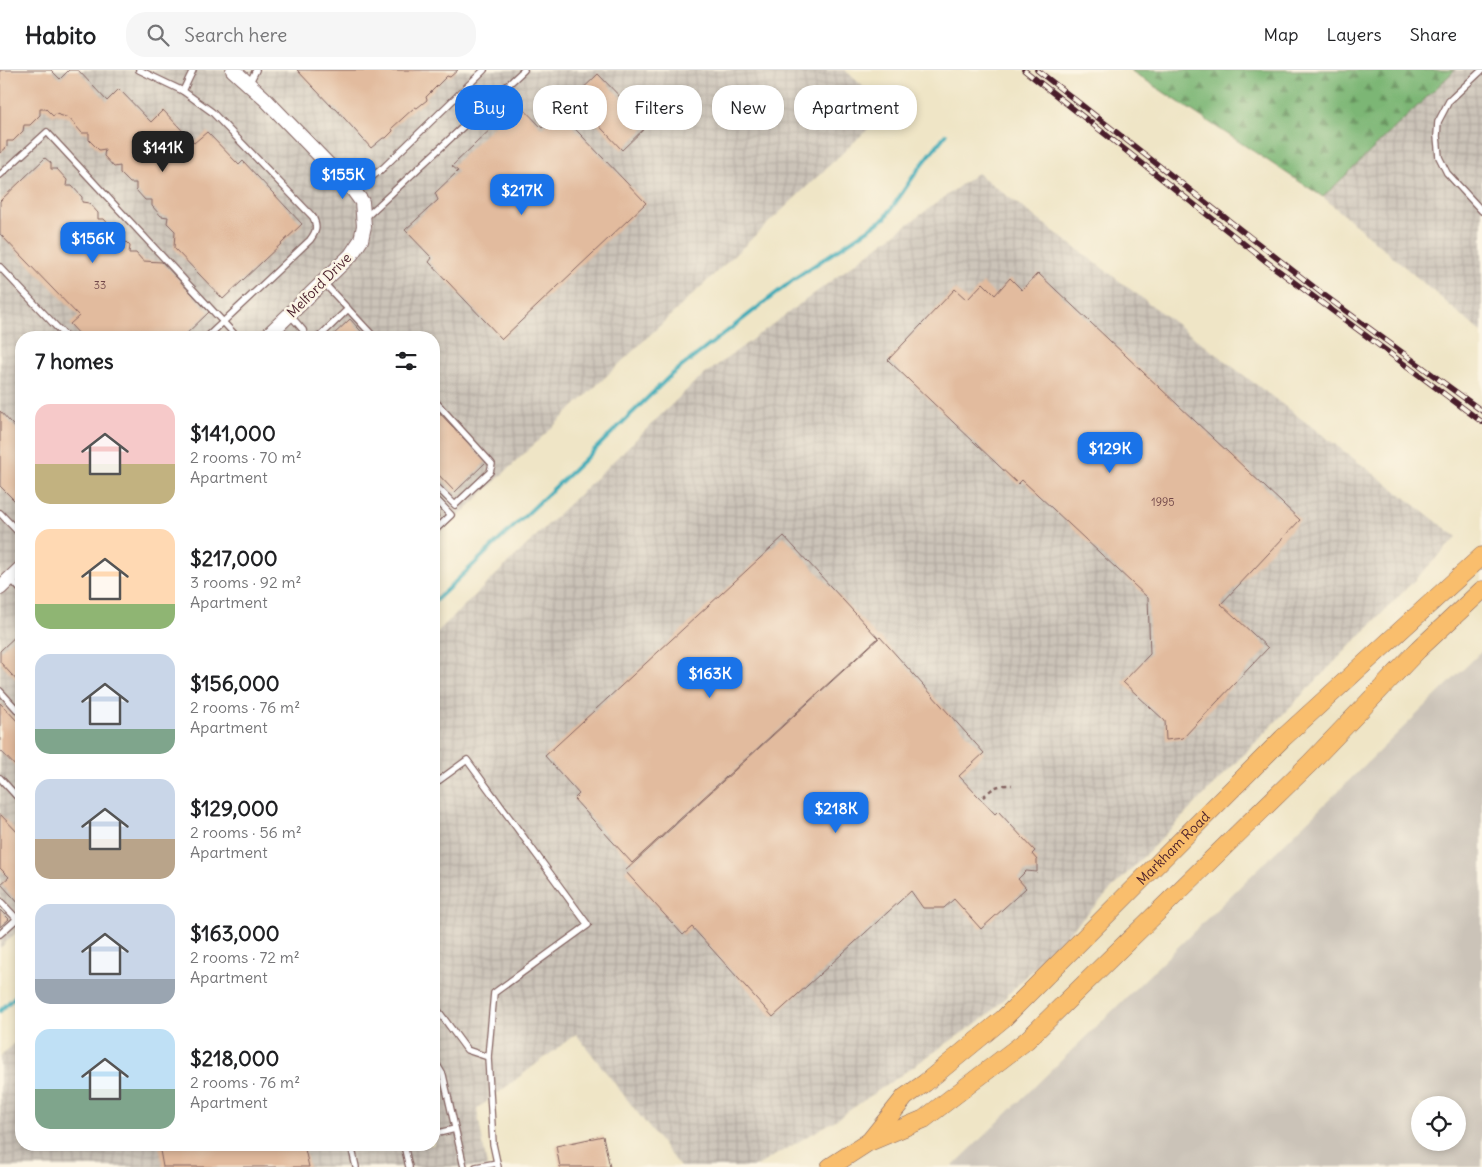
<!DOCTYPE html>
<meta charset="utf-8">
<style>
:root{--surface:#fff;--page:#f6f6f6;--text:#202124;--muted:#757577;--line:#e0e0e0;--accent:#1a73e8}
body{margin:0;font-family:Delius,sans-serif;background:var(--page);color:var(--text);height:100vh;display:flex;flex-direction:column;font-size:19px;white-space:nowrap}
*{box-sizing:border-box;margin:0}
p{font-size:16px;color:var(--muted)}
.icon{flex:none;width:28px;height:28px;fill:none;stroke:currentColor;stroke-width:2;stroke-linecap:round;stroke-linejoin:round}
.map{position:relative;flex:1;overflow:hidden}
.panel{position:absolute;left:15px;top:261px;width:425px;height:820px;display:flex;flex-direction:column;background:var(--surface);border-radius:20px;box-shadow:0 2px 8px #0003}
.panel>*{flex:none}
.guide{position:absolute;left:455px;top:15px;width:475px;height:45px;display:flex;gap:10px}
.controls{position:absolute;left:1411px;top:1026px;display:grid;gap:10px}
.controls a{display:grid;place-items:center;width:55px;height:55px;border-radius:50%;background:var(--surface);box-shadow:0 2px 8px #0003;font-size:25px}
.price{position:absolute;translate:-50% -42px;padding:0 11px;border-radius:10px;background:var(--accent);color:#fff;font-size:16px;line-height:32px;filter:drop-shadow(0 1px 2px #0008)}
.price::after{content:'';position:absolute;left:50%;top:30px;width:15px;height:11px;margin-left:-8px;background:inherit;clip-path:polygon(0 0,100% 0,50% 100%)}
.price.active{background:#222;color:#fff}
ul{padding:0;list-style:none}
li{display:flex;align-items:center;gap:15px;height:125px;padding:0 20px}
li span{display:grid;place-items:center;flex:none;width:140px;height:100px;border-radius:15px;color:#555}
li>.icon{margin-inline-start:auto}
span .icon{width:60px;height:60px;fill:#fffc;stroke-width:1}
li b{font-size:21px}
h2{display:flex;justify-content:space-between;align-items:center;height:60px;padding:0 20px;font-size:21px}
.pill{padding:0 18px;border-radius:20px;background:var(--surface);box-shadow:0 2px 8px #0003;font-size:18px;line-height:45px}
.pill.active{background:var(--accent);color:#fff}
header{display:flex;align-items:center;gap:30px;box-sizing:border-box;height:70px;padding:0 25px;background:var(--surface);border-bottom:1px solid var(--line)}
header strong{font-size:24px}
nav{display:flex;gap:28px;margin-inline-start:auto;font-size:18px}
.search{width:350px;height:45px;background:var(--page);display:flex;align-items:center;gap:12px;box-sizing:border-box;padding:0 18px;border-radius:20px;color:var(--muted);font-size:19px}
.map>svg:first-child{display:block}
.industrial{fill:url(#industrial-grid)}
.railway{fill:#cbc3b8;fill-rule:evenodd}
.forest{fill:url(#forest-firs);stroke:#626a50}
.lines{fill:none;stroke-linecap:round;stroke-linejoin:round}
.stream{stroke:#3aaab7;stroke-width:4}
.building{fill:#e2bb9e}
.service-casing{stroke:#846461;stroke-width:8}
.tertiary-casing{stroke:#846461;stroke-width:16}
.primary-casing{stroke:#846461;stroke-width:19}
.path{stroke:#846461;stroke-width:2.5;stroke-dasharray:4 4;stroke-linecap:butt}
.service{stroke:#fff;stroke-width:5.5}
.tertiary{stroke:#fff;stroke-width:14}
.primary{stroke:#f9be6d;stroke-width:18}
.rail-casing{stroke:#4a1f2b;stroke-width:5.5}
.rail{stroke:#fcf5e5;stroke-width:4;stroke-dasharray:11;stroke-linecap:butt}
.labels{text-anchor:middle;stroke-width:5;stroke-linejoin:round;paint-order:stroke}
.number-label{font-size:11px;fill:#704648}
.street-label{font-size:14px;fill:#4a1f2b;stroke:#fcf5e5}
</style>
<header>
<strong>Habito</strong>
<div class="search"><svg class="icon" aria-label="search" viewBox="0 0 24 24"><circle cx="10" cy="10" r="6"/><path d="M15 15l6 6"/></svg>Search here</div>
<nav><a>Map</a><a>Layers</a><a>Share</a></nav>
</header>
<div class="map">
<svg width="1482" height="1097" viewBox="0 0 1482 1097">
<defs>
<pattern id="industrial-grid" width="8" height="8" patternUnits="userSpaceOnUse" patternTransform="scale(1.25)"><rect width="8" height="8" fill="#cbc3b8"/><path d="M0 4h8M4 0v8" fill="none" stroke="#b0a79e"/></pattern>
<pattern id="forest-firs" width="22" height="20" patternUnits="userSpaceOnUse" patternTransform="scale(1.25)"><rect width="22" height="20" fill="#7bb674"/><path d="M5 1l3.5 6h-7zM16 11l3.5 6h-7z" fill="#67935f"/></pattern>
</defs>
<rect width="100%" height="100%" fill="#fcf5e5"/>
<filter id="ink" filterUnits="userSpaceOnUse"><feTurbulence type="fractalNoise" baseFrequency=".02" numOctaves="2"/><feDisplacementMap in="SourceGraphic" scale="10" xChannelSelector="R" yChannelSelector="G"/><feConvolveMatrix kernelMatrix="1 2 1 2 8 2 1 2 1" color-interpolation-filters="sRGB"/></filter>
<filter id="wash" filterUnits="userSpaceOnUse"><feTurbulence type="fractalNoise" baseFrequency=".0096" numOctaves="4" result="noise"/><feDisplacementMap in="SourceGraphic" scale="20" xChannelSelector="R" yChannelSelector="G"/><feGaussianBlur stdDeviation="1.12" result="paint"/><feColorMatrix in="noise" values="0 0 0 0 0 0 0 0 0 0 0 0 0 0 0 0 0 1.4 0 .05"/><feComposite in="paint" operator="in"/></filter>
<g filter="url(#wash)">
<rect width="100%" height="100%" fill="#efe5c6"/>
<g class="industrial">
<polygon points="0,0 845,0 888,40 434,469 434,268 21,268 21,858 0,878"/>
<polygon points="1455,0 1482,0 1482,263 1323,127"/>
<polygon points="977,103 1457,467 988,945 834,1051 755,1097 680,1097 576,964 477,1039 487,1097 0,1097 0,987 21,966 21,1075 434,1075 434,565 696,311"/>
</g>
<path class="railway" d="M1482,581V1097H952ZM1420,1035H1458V1072H1420Z"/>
<polygon class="forest" points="1130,0 1455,0 1323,127"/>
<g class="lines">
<g class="stream">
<polyline points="434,532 584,390 671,305 797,207 885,148 917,101 946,64"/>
<polyline points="0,941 21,921"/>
</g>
</g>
<g id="blocks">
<g class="building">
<polygon points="0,0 51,0 60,9 69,0 78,0 107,31 119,19 151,52 163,40 194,73 207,62 239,95 243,91 302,154 223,229 174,178 175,161 167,153 168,147 161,146 152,136 152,130 145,130 136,120 136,113 130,113 120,103 120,96 114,97 104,86 105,79 99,80 89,70 89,63 82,63 69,48 56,44 53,46 46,39 40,39 40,45 30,55 24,55 23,61 13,71 7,71 7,77 0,83"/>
<polygon points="297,0 458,0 450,7 447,6 426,27 427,30 417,38 415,37 392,58 393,61 386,68 383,68 371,78 336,39 332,37"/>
<polygon points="598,4 629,36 634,32 649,48 644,52 647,56 622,80 573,28"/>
<polygon points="518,33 542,58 559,42 646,133 502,269 429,192 432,188 405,160 438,130 435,123 458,101 452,96"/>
<polygon points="45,88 51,93 51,99 57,99 67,110 66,116 72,116 82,127 82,132 89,133 98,143 98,149 104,149 114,160 113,166 120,166 130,176 129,183 136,183 143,191 162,192 209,242 182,268 83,268 70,254 79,246 0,164 0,131"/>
<polygon points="1038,203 1300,450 1221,534 1268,578 1183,668 1166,670 1165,651 1123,612 1150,584 1148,528 1022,410 1018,414 888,290 955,219 967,230 983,213 995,225 1010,208 1022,220"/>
<polygon points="350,249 367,268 330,268"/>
<polygon points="434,337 486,392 455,422 434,400"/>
<polygon points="0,341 21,364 21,429 17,433 0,416"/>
<polygon points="434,430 436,434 439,447 434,452"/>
<polygon points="784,466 878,568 632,793 574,729 579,724 545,686"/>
<polygon points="21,561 21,615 0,592 0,581"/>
<polygon points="880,567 984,683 959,706 995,744 998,741 1035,781 1032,784 1037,790 1037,802 1026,801 1018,809 1026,818 981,859 954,829 944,838 923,838 911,821 773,947 692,857 683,865 625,801"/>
<polygon points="0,633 21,655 21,702 0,680"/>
<polygon points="0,744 21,766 21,836 1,814 9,807 0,798"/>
<polygon points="0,840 9,849 0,857"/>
<polygon points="603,1066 610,1097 560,1097 556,1076"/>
<polygon points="159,1075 304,1075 309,1097 163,1097"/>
</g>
</g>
</g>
<g filter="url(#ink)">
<use href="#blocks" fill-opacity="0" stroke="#846461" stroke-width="1"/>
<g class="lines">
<g class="service-casing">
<g id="service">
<path d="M139,0L183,21L212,42L313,147C318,157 316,162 310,170L206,268"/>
<polyline points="1482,0 1449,31 1438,52 1437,66 1439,87 1447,103 1482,141"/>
<polyline points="249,14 256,0"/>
<polyline points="183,21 193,0"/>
<polyline points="0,105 47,62 238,268"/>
<polyline points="354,121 383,98 484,0"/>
<polyline points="365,148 524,0"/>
<polyline points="0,197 67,268"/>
<polyline points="323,212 375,268"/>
<polyline points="290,245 303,260 305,268"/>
<polyline points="318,268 348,239"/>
<polyline points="434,330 492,394 490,402 455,435 434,414"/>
<polyline points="434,427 451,445 434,461"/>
<polyline points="0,443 21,465"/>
<polyline points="14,457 21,450"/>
<polyline points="10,508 21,520"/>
<polyline points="0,621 21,644"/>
<polyline points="0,708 21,731"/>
<polyline points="434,714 467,690 588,855 494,923 488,987 493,1074 498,1097"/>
<polyline points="0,831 17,849"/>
<polyline points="0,864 21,845"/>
<polyline points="434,935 467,980 488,987"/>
<polyline points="434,990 443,1005 464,1097"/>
<polyline points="434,1064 455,1059"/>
<polyline points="351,1075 356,1097"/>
<polyline points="404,1075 409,1097"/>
<polyline points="476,1097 497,1093"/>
</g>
</g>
<g class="tertiary-casing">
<g id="tertiary">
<polyline points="233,0 264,28 354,121 362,132 364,156 361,170 351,185 265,268"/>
<polyline points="0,518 21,498"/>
</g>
</g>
<g class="primary-casing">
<g id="primary">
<path id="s1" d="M869,1072L905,1027L925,1013L1004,948L1283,668L1482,486"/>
<polyline points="830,1097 867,1073 924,1049 1027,970 1310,693 1418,580 1482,520"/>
</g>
</g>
<path class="path" d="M983,727C995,716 997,715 1012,715"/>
<use href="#service" class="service"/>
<use href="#tertiary" class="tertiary"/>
<use href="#primary" class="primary"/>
<g class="rail-casing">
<g id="rail">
<polyline points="1024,0 1267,192 1482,352"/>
<polyline points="1037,0 1324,225 1482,341"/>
</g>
</g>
<use href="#rail" class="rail"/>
</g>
</g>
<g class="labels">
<g class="number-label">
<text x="100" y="219">33</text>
<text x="1163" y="436">1995</text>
</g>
<g class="street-label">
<text transform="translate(319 215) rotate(-45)" y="5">Melford Drive</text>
<text dy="5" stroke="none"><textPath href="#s1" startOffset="424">Markham Road</textPath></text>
</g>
</g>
</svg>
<div class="controls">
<a><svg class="icon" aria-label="locate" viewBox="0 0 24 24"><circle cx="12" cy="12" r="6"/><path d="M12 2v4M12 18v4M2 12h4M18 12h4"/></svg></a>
</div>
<b class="price active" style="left:163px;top:103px">$141K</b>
<b class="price" style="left:343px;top:130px">$155K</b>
<b class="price" style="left:522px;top:146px">$217K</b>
<b class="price" style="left:93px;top:194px">$156K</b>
<b class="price" style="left:1110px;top:404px">$129K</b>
<b class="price" style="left:710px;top:629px">$163K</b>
<b class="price" style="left:836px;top:764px">$218K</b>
<div class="guide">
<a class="pill active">Buy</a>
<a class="pill">Rent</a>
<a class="pill">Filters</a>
<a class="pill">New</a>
<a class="pill">Apartment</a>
</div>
<section class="panel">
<h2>7 homes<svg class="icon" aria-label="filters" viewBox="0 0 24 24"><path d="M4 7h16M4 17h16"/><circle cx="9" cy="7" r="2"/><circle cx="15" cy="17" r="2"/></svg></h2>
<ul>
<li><span style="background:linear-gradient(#f6c9c9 60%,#c2b280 0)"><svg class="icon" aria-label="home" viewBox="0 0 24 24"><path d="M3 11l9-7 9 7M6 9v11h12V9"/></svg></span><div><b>$141,000</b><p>2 rooms · 70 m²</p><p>Apartment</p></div></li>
<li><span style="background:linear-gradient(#ffd9b3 75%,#8fb573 0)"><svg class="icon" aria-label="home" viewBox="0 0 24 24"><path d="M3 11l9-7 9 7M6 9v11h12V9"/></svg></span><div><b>$217,000</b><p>3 rooms · 92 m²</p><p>Apartment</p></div></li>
<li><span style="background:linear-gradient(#c9d6e8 75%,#7fa58c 0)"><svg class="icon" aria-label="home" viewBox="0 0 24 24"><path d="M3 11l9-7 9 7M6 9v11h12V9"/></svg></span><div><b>$156,000</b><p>2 rooms · 76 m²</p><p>Apartment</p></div></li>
<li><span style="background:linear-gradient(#c9d6e8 60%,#b9a48a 0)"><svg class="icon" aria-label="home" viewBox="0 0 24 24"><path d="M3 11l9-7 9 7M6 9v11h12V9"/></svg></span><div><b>$129,000</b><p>2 rooms · 56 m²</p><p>Apartment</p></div></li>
<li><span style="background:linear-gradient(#c9d6e8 75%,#9aa5b1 0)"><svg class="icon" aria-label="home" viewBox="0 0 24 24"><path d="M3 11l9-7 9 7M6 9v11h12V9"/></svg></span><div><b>$163,000</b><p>2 rooms · 72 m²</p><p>Apartment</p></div></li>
<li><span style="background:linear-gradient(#bfe0f5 60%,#7fa58c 0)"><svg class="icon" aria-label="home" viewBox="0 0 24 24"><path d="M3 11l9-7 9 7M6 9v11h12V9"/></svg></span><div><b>$218,000</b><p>2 rooms · 76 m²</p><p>Apartment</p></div></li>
</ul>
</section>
</div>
